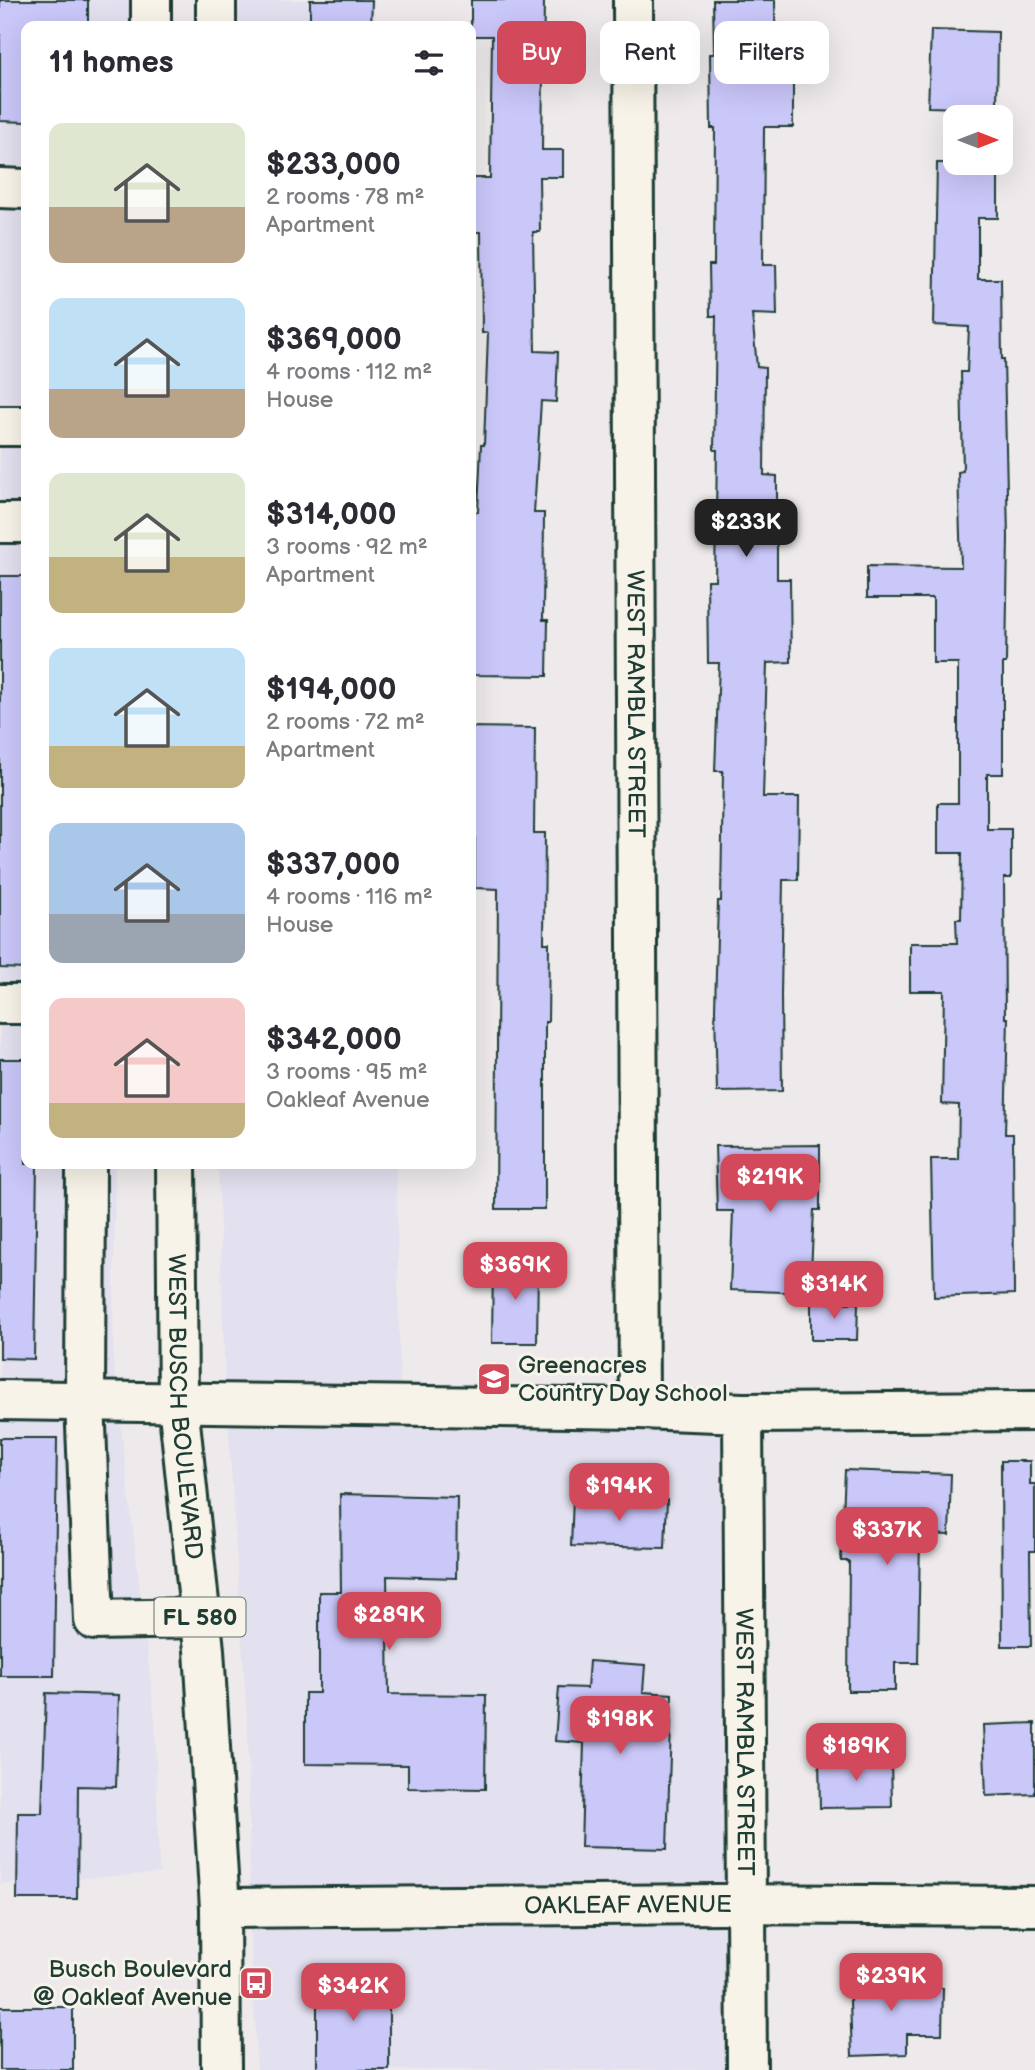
<!DOCTYPE html>
<meta charset="utf-8">
<style>
:root{--surface:#fff;--page:#f7f7f7;--text:#2b2b33;--muted:#7c7c81;--accent:#d1495b}
body{margin:0;font-family:"Balsamiq Sans",sans-serif;background:var(--page);color:var(--text);height:100vh;display:flex;flex-direction:column;font-size:26px;white-space:nowrap}
*{box-sizing:border-box;margin:0}
p{font-size:23px;color:var(--muted)}
.icon{flex:none;width:38px;height:38px;fill:none;stroke:currentColor;stroke-width:2;stroke-linecap:round;stroke-linejoin:round}
.map{position:relative;flex:1;overflow:hidden}
.side{position:absolute;left:21px;top:21px;width:455px;height:1148px;display:flex;flex-direction:column;background:var(--surface);border-radius:14px;box-shadow:0 7px 28px #0002}
.side>*{flex:none}
.top-card{position:absolute;left:497px;top:21px;width:432px;height:63px;display:flex;gap:14px}
.needle{width:46px;rotate:90deg}
.fabs{position:absolute;left:943px;top:105px;display:grid;gap:14px}
.fabs a{display:grid;place-items:center;width:70px;height:70px;border-radius:14px;background:var(--surface);box-shadow:0 7px 28px #0002;font-size:35px}
.price{position:absolute;translate:-50% -60px;padding:0 16px;border-radius:14px;background:var(--accent);color:#fff;font-size:23px;line-height:46px;filter:drop-shadow(0 2px 4px #0008)}
.price::after{content:'';position:absolute;left:50%;top:42px;width:21px;height:16px;margin-left:-10px;background:inherit;clip-path:polygon(0 0,100% 0,50% 100%)}
.price.selected{background:#222;color:#fff}
ul{padding:0;list-style:none}
li{display:flex;align-items:center;gap:21px;height:175px;padding:0 28px}
li span{display:grid;place-items:center;flex:none;width:196px;height:140px;border-radius:14px;color:#555}
li>.icon{margin-inline-start:auto}
span .icon{width:84px;height:84px;fill:#fffc;stroke-width:1}
li b{font-size:30px}
h2{display:flex;justify-content:space-between;align-items:center;height:84px;padding:0 28px;font-size:30px}
.tag{padding:0 24px;border-radius:14px;background:var(--surface);box-shadow:0 7px 28px #0002;font-size:24px;line-height:63px}
.tag.selected{background:var(--accent);color:#fff}
.map>svg:first-child{display:block}
.built{fill:#e3e0ef}
.building{fill:#cac7f9;stroke:#1f3d34;stroke-width:2}
.lines{fill:none;stroke-linecap:round;stroke-linejoin:round}
.minor-casing{stroke:#1f3d34;stroke-width:44}
.major-casing{stroke:#1f3d34;stroke-width:44}
.minor{stroke:#f7f3e8;stroke-width:38}
.major{stroke:#f7f3e8;stroke-width:38}
.labels{text-anchor:middle;stroke-width:6;stroke-linejoin:round;paint-order:stroke}
.shield{fill:#f7f3e8;stroke:#60746a;stroke-width:2}
.shield-label{font-size:23px;font-weight:bold;fill:#1f3d34}
.street-label{font-size:24px;fill:#1f3d34;stroke:#f7f3e8}
.poi-label{font-size:24px;fill:#1f3d34;stroke:#f7f3e8;text-anchor:start}
</style>
<div class="map">
<svg width="1035" height="2070" viewBox="0 0 1035 2070">
<rect width="100%" height="100%" fill="#eeeaeb"/>
<filter id="ink" filterUnits="userSpaceOnUse"><feTurbulence type="fractalNoise" baseFrequency=".0143" numOctaves="2"/><feDisplacementMap in="SourceGraphic" scale="14" xChannelSelector="R" yChannelSelector="G"/><feConvolveMatrix kernelMatrix="1 2 1 2 8 2 1 2 1" color-interpolation-filters="sRGB"/></filter>
<g filter="url(#ink)">
<g class="built">
<polygon points="0,0 131,0 130,26 26,26 26,1164 115,1164 113,1359 155,1720 159,1873 0,1884"/>
<polygon points="236,0 374,0 375,26 236,26"/>
<polygon points="218,1164 396,1164 400,1387 225,1385"/>
<polygon points="228,1421 720,1430 724,1886 250,1890 248,1737"/>
<polygon points="725,1922 726,2070 257,2070 250,1926"/>
</g>
<g class="building">
<polygon points="0,0 88,0 88,26 26,26 26,122 0,121"/>
<polygon points="310,0 372,0 371,26 310,26"/>
<polygon points="471,0 544,0 542,150 563,150 563,177 539,177 540,232 533,232 535,351 558,352 556,402 541,401 534,513 544,513 543,620 548,620 547,676 471,675 471,512 478,512 481,445 484,445 488,333 482,333 481,232 471,232 471,178 490,178 492,36 471,36"/>
<polygon points="713,0 775,0 776,77 793,76 793,127 764,127 763,265 776,265 777,315 752,314 757,367 765,368 764,475 777,476 777,579 790,579 791,662 767,663 763,797 799,797 798,880 783,880 781,995 782,1091 717,1092 715,1009 718,901 721,901 723,771 715,771 719,663 708,663 707,580 715,580 717,450 714,450 716,316 710,316 709,265 714,265 715,128 711,128 710,54 714,54"/>
<polygon points="931,30 998,32 997,109 928,107"/>
<polygon points="937,163 998,163 998,218 978,218 978,279 1001,279 1002,359 1004,359 1008,537 1006,663 1003,663 1003,774 987,774 987,829 1011,829 1011,878 1004,878 1005,1018 1008,1018 1005,1134 1013,1134 1014,1294 934,1297 931,1159 958,1159 959,1105 942,1104 944,991 910,991 910,943 957,943 956,919 961,919 962,853 938,853 938,803 958,803 958,663 933,663 933,598 867,598 867,566 961,567 958,472 963,471 961,372 967,372 969,327 934,325"/>
<polygon points="0,576 26,576 26,969 0,968"/>
<polygon points="471,727 535,728 534,833 545,833 544,943 549,943 548,1022 545,1022 545,1209 496,1209 498,889 475,888 475,810 471,810"/>
<polygon points="0,1059 26,1059 26,1164 37,1164 34,1359 0,1358"/>
<polygon points="820,1145 820,1210 814,1210 810,1293 730,1290 733,1211 717,1211 715,1146"/>
<polygon points="493,1261 538,1262 537,1343 492,1343"/>
<polygon points="811,1302 858,1303 857,1340 811,1340"/>
<polygon points="0,1438 57,1438 54,1676 0,1676"/>
<polygon points="1001,1461 1030,1461 1030,1484 1035,1484 1035,1551 1030,1551 1031,1646 1002,1646"/>
<polygon points="845,1470 951,1474 949,1535 920,1534 918,1663 895,1663 895,1691 848,1691 849,1561 841,1561"/>
<polygon points="340,1494 457,1497 456,1578 387,1576 389,1694 486,1695 485,1789 408,1788 408,1765 305,1764 305,1693 319,1693 319,1592 341,1592"/>
<polygon points="573,1498 667,1500 665,1548 571,1546"/>
<polygon points="589,1661 645,1665 643,1692 672,1694 667,1849 581,1847 584,1743 555,1741 559,1687 587,1688"/>
<polygon points="46,1693 119,1695 116,1787 78,1786 77,1899 17,1899 18,1813 42,1813"/>
<polygon points="1035,1723 1035,1794 986,1796 983,1725"/>
<polygon points="891,1758 892,1807 820,1808 819,1760"/>
<polygon points="904,1973 905,1988 943,1988 942,2034 907,2034 907,2054 852,2056 849,1975"/>
<rect x="317" y="1976" width="72" height="94"/>
<rect x="0" y="2007" width="73" height="63"/>
</g>
<g class="lines">
<g class="minor-casing">
<g id="minor">
<path id="s1" d="M633,0L639,1409"/>
<polyline points="0,188 26,189"/>
<polyline points="0,426 26,426"/>
<polyline points="0,523 26,523"/>
<polyline points="0,1004 26,1004"/>
<polyline points="86,1164 85,1402 94,1620 200,1618"/>
<polyline points="0,1400 639,1409 743,1413 1035,1411"/>
<path id="s2" d="M743,1413L747,2070"/>
<path id="s3" d="M220,1908L719,1904L1035,1906"/>
</g>
</g>
<g class="major-casing">
<g id="major">
<polyline points="151,26 151,0"/>
<polyline points="216,26 216,0"/>
<path id="s4" d="M176,1164L178,1403L204,1650L220,1908L221,2070"/>
</g>
</g>
<use href="#minor" class="minor"/>
<use href="#major" class="major"/>
</g>
</g>
<defs>
<g id="school-square" transform="scale(1.75)"><rect x="-9" y="-9" width="18" height="18" rx="4" fill="#d1495b" stroke="#f7f3e8"/><path d="M0-5L7-2L0 1L-7-2ZM-4 1L0 2.5L4 1V4Q0 6-4 4Z" fill="#fff"/></g>
<g id="bus-square" transform="scale(1.75)"><rect x="-9" y="-9" width="18" height="18" rx="4" fill="#d1495b" stroke="#f7f3e8"/><path d="M-5-6H5V4H4V6H2V4H-2V6H-4V4H-5ZM-3.5-4V0h7V-4ZM-3.5 1.2v1.5H-2V1.2ZM2 1.2v1.5H3.5V1.2Z" fill="#fff"/></g>
</defs>
<g fill-rule="evenodd">
<use href="#school-square" x="494" y="1379"/>
<use href="#bus-square" x="256" y="1983"/>
</g>
<g class="labels">
<rect class="shield" x="154.5" y="1597.5" width="91" height="39" rx="5"/>
<g class="shield-label">
<text x="200" y="1625">FL 580</text>
</g>
<g class="street-label">
<text dy="8" stroke="none"><textPath href="#s1" startOffset="704">WEST RAMBLA STREET</textPath></text>
<text dy="8" stroke="none"><textPath href="#s4" startOffset="243">WEST BUSCH BOULEVARD</textPath></text>
<text dy="8" stroke="none"><textPath href="#s2" startOffset="329">WEST RAMBLA STREET</textPath></text>
<text dy="8" stroke="none"><textPath href="#s3" startOffset="408">OAKLEAF AVENUE</textPath></text>
</g>
<g class="poi-label">
<text x="518" y="1373">Greenacres<tspan x="518" dy="28">Country Day School</tspan></text>
<text x="232" y="1977" text-anchor="end">Busch Boulevard<tspan x="232" dy="28">@ Oakleaf Avenue</tspan></text>
</g>
</g>
</svg>
<div class="fabs">
<a><svg class="needle" viewBox="-14 -14 28 28"><path d="M0-13l5 13h-10z" fill="#e53935"/><path d="M0 13l5-13h-10z" fill="#7c7c81"/></svg></a>
</div>
<b class="price selected" style="left:746px;top:559px">$233K</b>
<b class="price" style="left:770px;top:1214px">$219K</b>
<b class="price" style="left:515px;top:1302px">$369K</b>
<b class="price" style="left:834px;top:1321px">$314K</b>
<b class="price" style="left:619px;top:1523px">$194K</b>
<b class="price" style="left:887px;top:1567px">$337K</b>
<b class="price" style="left:389px;top:1652px">$289K</b>
<b class="price" style="left:620px;top:1756px">$198K</b>
<b class="price" style="left:856px;top:1783px">$189K</b>
<b class="price" style="left:891px;top:2013px">$239K</b>
<b class="price" style="left:353px;top:2023px">$342K</b>
<div class="top-card">
<a class="tag selected">Buy</a>
<a class="tag">Rent</a>
<a class="tag">Filters</a>
</div>
<section class="side">
<h2>11 homes<svg class="icon" aria-label="filters" viewBox="0 0 24 24"><path d="M4 7h16M4 17h16"/><circle cx="9" cy="7" r="2"/><circle cx="15" cy="17" r="2"/></svg></h2>
<ul>
<li><span style="background:linear-gradient(#dfe7d0 60%,#b9a48a 0)"><svg class="icon" aria-label="home" viewBox="0 0 24 24"><path d="M3 11l9-7 9 7M6 9v11h12V9"/></svg></span><div><b>$233,000</b><p>2 rooms · 78 m²</p><p>Apartment</p></div></li>
<li><span style="background:linear-gradient(#bfe0f5 65%,#b9a48a 0)"><svg class="icon" aria-label="home" viewBox="0 0 24 24"><path d="M3 11l9-7 9 7M6 9v11h12V9"/></svg></span><div><b>$369,000</b><p>4 rooms · 112 m²</p><p>House</p></div></li>
<li><span style="background:linear-gradient(#dfe7d0 60%,#c2b280 0)"><svg class="icon" aria-label="home" viewBox="0 0 24 24"><path d="M3 11l9-7 9 7M6 9v11h12V9"/></svg></span><div><b>$314,000</b><p>3 rooms · 92 m²</p><p>Apartment</p></div></li>
<li><span style="background:linear-gradient(#bfe0f5 70%,#c2b280 0)"><svg class="icon" aria-label="home" viewBox="0 0 24 24"><path d="M3 11l9-7 9 7M6 9v11h12V9"/></svg></span><div><b>$194,000</b><p>2 rooms · 72 m²</p><p>Apartment</p></div></li>
<li><span style="background:linear-gradient(#a9c7e8 65%,#9aa5b1 0)"><svg class="icon" aria-label="home" viewBox="0 0 24 24"><path d="M3 11l9-7 9 7M6 9v11h12V9"/></svg></span><div><b>$337,000</b><p>4 rooms · 116 m²</p><p>House</p></div></li>
<li><span style="background:linear-gradient(#f6c9c9 75%,#c2b280 0)"><svg class="icon" aria-label="home" viewBox="0 0 24 24"><path d="M3 11l9-7 9 7M6 9v11h12V9"/></svg></span><div><b>$342,000</b><p>3 rooms · 95 m²</p><p>Oakleaf Avenue</p></div></li>
</ul>
</section>
</div>
